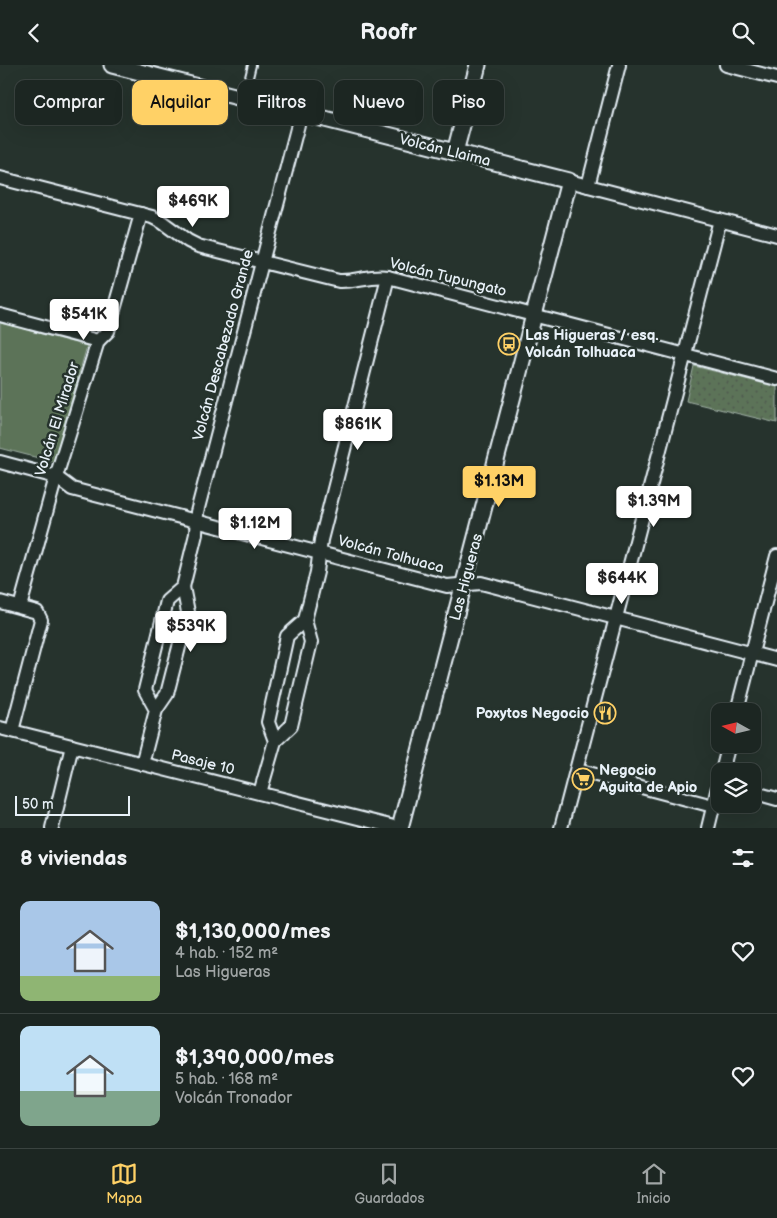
<!DOCTYPE html>
<html lang="es">
<meta charset="utf-8">
<style>
:root{--surface:#1c2622;--page:#252e2a;--text:#f1f3f6;--muted:#a0a5a5;--line:#3a4340;--accent:#ffd166}
body{margin:0;font-family:"Balsamiq Sans",sans-serif;background:var(--page);color:var(--text);height:100vh;display:flex;flex-direction:column;font-size:19px;white-space:nowrap}
*{box-sizing:border-box;margin:0}
p{font-size:16px;color:var(--muted)}
.icon{flex:none;width:28px;height:28px;fill:none;stroke:currentColor;stroke-width:2;stroke-linecap:round;stroke-linejoin:round}
.map{position:relative;height:763px;overflow:hidden}
.drawer{display:flex;flex-direction:column;background:var(--surface);flex:1}
.drawer>*{flex:none}
.banner{position:absolute;left:15px;top:15px;width:500px;height:45px;display:flex;gap:10px}
.needle{width:32px;rotate:278deg}
.fabs{position:absolute;left:711px;top:638px;display:grid;gap:10px}
.fabs a{display:grid;place-items:center;width:50px;height:50px;border-radius:10px;background:var(--surface);box-shadow:0 5px 20px #0002,0 0 0 1px var(--line);font-size:25px}
.scale{position:absolute;left:15px;bottom:12px;width:115px;box-sizing:border-box;padding-left:5px;border:2px solid #e8f1f8;border-top:0;font-size:14px;line-height:18px;white-space:nowrap;color:#e8f1f8;-webkit-text-stroke:4px #26332d;paint-order:stroke}
.price{position:absolute;translate:-50% -42px;padding:0 11px;border-radius:5px;background:#fff;color:#222;font-size:16px;line-height:32px;filter:drop-shadow(0 1px 2px #0008)}
.price::after{content:'';position:absolute;left:50%;top:30px;width:15px;height:11px;margin-left:-8px;background:inherit;clip-path:polygon(0 0,100% 0,50% 100%)}
.price.active{background:var(--accent);color:#111}
ul{padding:0;list-style:none}
li{display:flex;align-items:center;gap:15px;height:125px;padding:0 20px}
li+li{border-top:1px solid var(--line)}
li span{display:grid;place-items:center;flex:none;width:140px;height:100px;border-radius:10px;color:#555}
li>.icon{margin-inline-start:auto}
span .icon{width:60px;height:60px;fill:#fffc;stroke-width:1}
li b{font-size:21px}
h2{display:flex;justify-content:space-between;align-items:center;height:60px;padding:0 20px;font-size:21px}
.tag{padding:0 18px;border-radius:10px;background:var(--surface);box-shadow:0 5px 20px #0002,0 0 0 1px var(--line);font-size:18px;line-height:45px}
.tag.active{background:var(--accent);color:#111}
header{display:flex;justify-content:space-between;align-items:center;height:65px;padding:0 20px;background:var(--surface);font-size:22px;font-weight:700}
.dock{display:flex;justify-content:space-around;align-items:center;height:70px;border-top:1px solid var(--line);background:var(--surface);font-size:14px;color:var(--muted)}
.dock a{display:grid;justify-items:center;gap:2px}
.dock .active{color:var(--accent)}
.map>svg:first-child{display:block}
.grass{fill:url(#grass-dots);stroke:#a2b2a8}
.park{fill:#5c7358;stroke:#a2b2a8}
.lines{fill:none;stroke-linecap:round;stroke-linejoin:round}
.service-casing{stroke:#e8f1f8;stroke-width:10}
.minor-casing{stroke:#e8f1f8;stroke-width:16}
.tertiary-casing{stroke:#e8f1f8;stroke-width:19}
.service{stroke:#26332d;stroke-width:6}
.minor{stroke:#26332d;stroke-width:12}
.tertiary{stroke:#26332d;stroke-width:15}
.labels{text-anchor:middle;stroke-width:5;stroke-linejoin:round;paint-order:stroke}
.street-label{font-size:15px;fill:#e8f1f8;stroke:#26332d}
.poi-label{font-size:15px;font-weight:bold;fill:#e8f1f8;stroke:#26332d;text-anchor:start}
</style>
<header><svg class="icon" aria-label="back" viewBox="0 0 24 24"><path d="M15 5l-7 7 7 7"/></svg>Roofr<svg class="icon" aria-label="search" viewBox="0 0 24 24"><circle cx="10" cy="10" r="6"/><path d="M15 15l6 6"/></svg></header>
<div class="map">
<svg width="777" height="763" viewBox="0 0 777 763">
<defs>
<pattern id="grass-dots" width="8" height="8" patternUnits="userSpaceOnUse" patternTransform="scale(1.25)"><rect width="8" height="8" fill="#5c7358"/><path d="M2 2h.1M6 6h.1" fill="none" stroke="#505b50" stroke-width="1.8" stroke-linecap="round"/></pattern>
</defs>
<rect width="100%" height="100%" fill="#26332d"/>
<filter id="ink" filterUnits="userSpaceOnUse"><feTurbulence type="fractalNoise" baseFrequency=".02" numOctaves="2"/><feDisplacementMap in="SourceGraphic" scale="10" xChannelSelector="R" yChannelSelector="G"/><feConvolveMatrix kernelMatrix="1 2 1 2 8 2 1 2 1" color-interpolation-filters="sRGB"/></filter>
<g filter="url(#ink)">
<polygon class="grass" points="694,301 777,322 777,358 686,336"/>
<polygon class="park" points="0,258 87,281 54,397 0,383"/>
<g class="lines">
<g class="service-casing">
<polyline id="service" points="244,33 252,0"/>
</g>
<g class="minor-casing">
<g id="minor">
<polyline points="726,0 777,13"/>
<path d="M0,113L152,152L162,157L188,176L198,181L339,216C356,217 371,209 388,212L777,314"/>
<polyline points="569,116 777,170"/>
<polyline points="588,121 619,0"/>
<polyline points="0,250 98,276"/>
<polyline points="0,397 56,412 72,424 447,521 481,518 777,595"/>
<polyline points="0,537 37,547 41,555 12,666"/>
<polyline points="20,542 56,412 98,276 108,266 141,149"/>
<polyline points="156,645 167,629 188,547 183,522"/>
<polyline points="737,646 777,491"/>
<polyline points="0,663 398,763"/>
<polyline points="275,676 291,661 311,577 305,555 317,507 321,475 388,212"/>
<polyline points="142,699 156,645 145,625 167,536 183,522 196,469 197,447 301,48"/>
<polyline points="577,705 713,741"/>
<polyline points="722,706 729,679"/>
<polyline points="752,727 777,734"/>
<polyline points="260,728 275,676 268,657 287,571 305,555"/>
<polyline points="52,763 72,681"/>
<polyline points="561,763 720,155"/>
<polyline points="708,763 720,714"/>
</g>
</g>
<g class="tertiary-casing">
<g id="tertiary">
<polyline points="112,0 569,116 400,763"/>
<polyline points="455,87 478,0"/>
</g>
</g>
<use href="#service" class="service"/>
<use href="#minor" class="minor"/>
<use href="#tertiary" class="tertiary"/>
</g>
</g>
<defs>
<g id="bus-ring" transform="scale(1.125)"><circle r="9.5" fill="#26332d" stroke="#ffd166" stroke-width="1.5"/><path d="M-5-6H5V4H4V6H2V4H-2V6H-4V4H-5ZM-3.5-4V0h7V-4ZM-3.5 1.2v1.5H-2V1.2ZM2 1.2v1.5H3.5V1.2Z" fill="#ffd166"/></g>
<g id="restaurant-ring" transform="scale(1.125)"><circle r="9.5" fill="#26332d" stroke="#ffd166" stroke-width="1.5"/><path d="M-5-6h1v4h1v-4h1v4h1v-4h1v5L-1.5 .5V6h-2V.5L-5-1ZM5-6V6H3V1.5H1.5Q1.5-4 5-6Z" fill="#ffd166"/></g>
<g id="supermarket-ring" transform="scale(1.125)"><circle r="9.5" fill="#26332d" stroke="#ffd166" stroke-width="1.5"/><path d="M-6-5.5h2.5l.6 2H6L4.5 2H-2.5L-4.4-4H-6ZM-1.5 3.2a1.3 1.3 0 1 0 .1 0ZM3 3.2a1.3 1.3 0 1 0 .1 0Z" fill="#ffd166"/></g>
</defs>
<g fill-rule="evenodd">
<use href="#bus-ring" x="509" y="279"/>
<use href="#restaurant-ring" x="605" y="648"/>
<use href="#supermarket-ring" x="583" y="714"/>
</g>
<g class="labels">
<g class="street-label">
<text transform="translate(445 85) rotate(14)" y="5">Volcán Llaima</text>
<text transform="translate(448 212) rotate(14)" y="5">Volcán Tupungato</text>
<text transform="translate(223 280) rotate(-75)" y="5">Volcán Descabezado Grande</text>
<text transform="translate(57 354) rotate(-73)" y="5">Volcán El Mirador</text>
<text transform="translate(391 489) rotate(15)" y="5">Volcán Tolhuaca</text>
<text transform="translate(466 512) rotate(-75)" y="5">Las Higueras</text>
<text transform="translate(203 697) rotate(14)" y="5">Pasaje 10</text>
</g>
<g class="poi-label">
<text x="525" y="275">Las Higueras / esq.<tspan x="525" dy="17">Volcán Tolhuaca</tspan></text>
<text x="589" y="653" text-anchor="end">Poxytos Negocio</text>
<text x="599" y="710">Negocio<tspan x="599" dy="17">Aguita de Apio</tspan></text>
</g>
</g>
</svg>
<div class="fabs">
<a><svg class="needle" viewBox="-14 -14 28 28"><path d="M0-13l5 13h-10z" fill="#e53935"/><path d="M0 13l5-13h-10z" fill="#a0a5a5"/></svg></a>
<a><svg class="icon" aria-label="layers" viewBox="0 0 24 24"><path d="M12 4l9 5-9 5-9-5zM3 14l9 5 9-5"/></svg></a>
</div>
<div class="scale">50 m</div>
<b class="price" style="left:193px;top:163px">$469K</b>
<b class="price" style="left:84px;top:276px">$541K</b>
<b class="price" style="left:358px;top:386px">$861K</b>
<b class="price active" style="left:499px;top:443px">$1.13M</b>
<b class="price" style="left:654px;top:463px">$1.39M</b>
<b class="price" style="left:255px;top:485px">$1.12M</b>
<b class="price" style="left:622px;top:540px">$644K</b>
<b class="price" style="left:191px;top:588px">$539K</b>
<div class="banner">
<a class="tag">Comprar</a>
<a class="tag active">Alquilar</a>
<a class="tag">Filtros</a>
<a class="tag">Nuevo</a>
<a class="tag">Piso</a>
</div>
</div>
<section class="drawer">
<h2>8 viviendas<svg class="icon" aria-label="filters" viewBox="0 0 24 24"><path d="M4 7h16M4 17h16"/><circle cx="9" cy="7" r="2"/><circle cx="15" cy="17" r="2"/></svg></h2>
<ul>
<li><span style="background:linear-gradient(#a9c7e8 75%,#8fb573 0)"><svg class="icon" aria-label="home" viewBox="0 0 24 24"><path d="M3 11l9-7 9 7M6 9v11h12V9"/></svg></span><div><b>$1,130,000/mes</b><p>4 hab. · 152 m²</p><p>Las Higueras</p></div><svg class="icon" aria-label="heart" viewBox="0 0 24 24"><path d="M12 20l-8-8c-3-5 5-10 8-4 3-6 11-1 8 4z"/></svg></li>
<li><span style="background:linear-gradient(#bfe0f5 65%,#7fa58c 0)"><svg class="icon" aria-label="home" viewBox="0 0 24 24"><path d="M3 11l9-7 9 7M6 9v11h12V9"/></svg></span><div><b>$1,390,000/mes</b><p>5 hab. · 168 m²</p><p>Volcán Tronador</p></div><svg class="icon" aria-label="heart" viewBox="0 0 24 24"><path d="M12 20l-8-8c-3-5 5-10 8-4 3-6 11-1 8 4z"/></svg></li>
</ul>
</section>
<nav class="dock">
<a class="active"><svg class="icon" aria-label="map" viewBox="0 0 24 24"><path d="M3 6l6-2 6 2 6-2v14l-6 2-6-2-6 2zM9 4v14M15 6v14"/></svg>Mapa</a>
<a><svg class="icon" aria-label="saved" viewBox="0 0 24 24"><path d="M7 4h10v16l-5-4-5 4z"/></svg>Guardados</a>
<a><svg class="icon" aria-label="home" viewBox="0 0 24 24"><path d="M3 11l9-7 9 7M6 9v11h12V9"/></svg>Inicio</a>
</nav>
